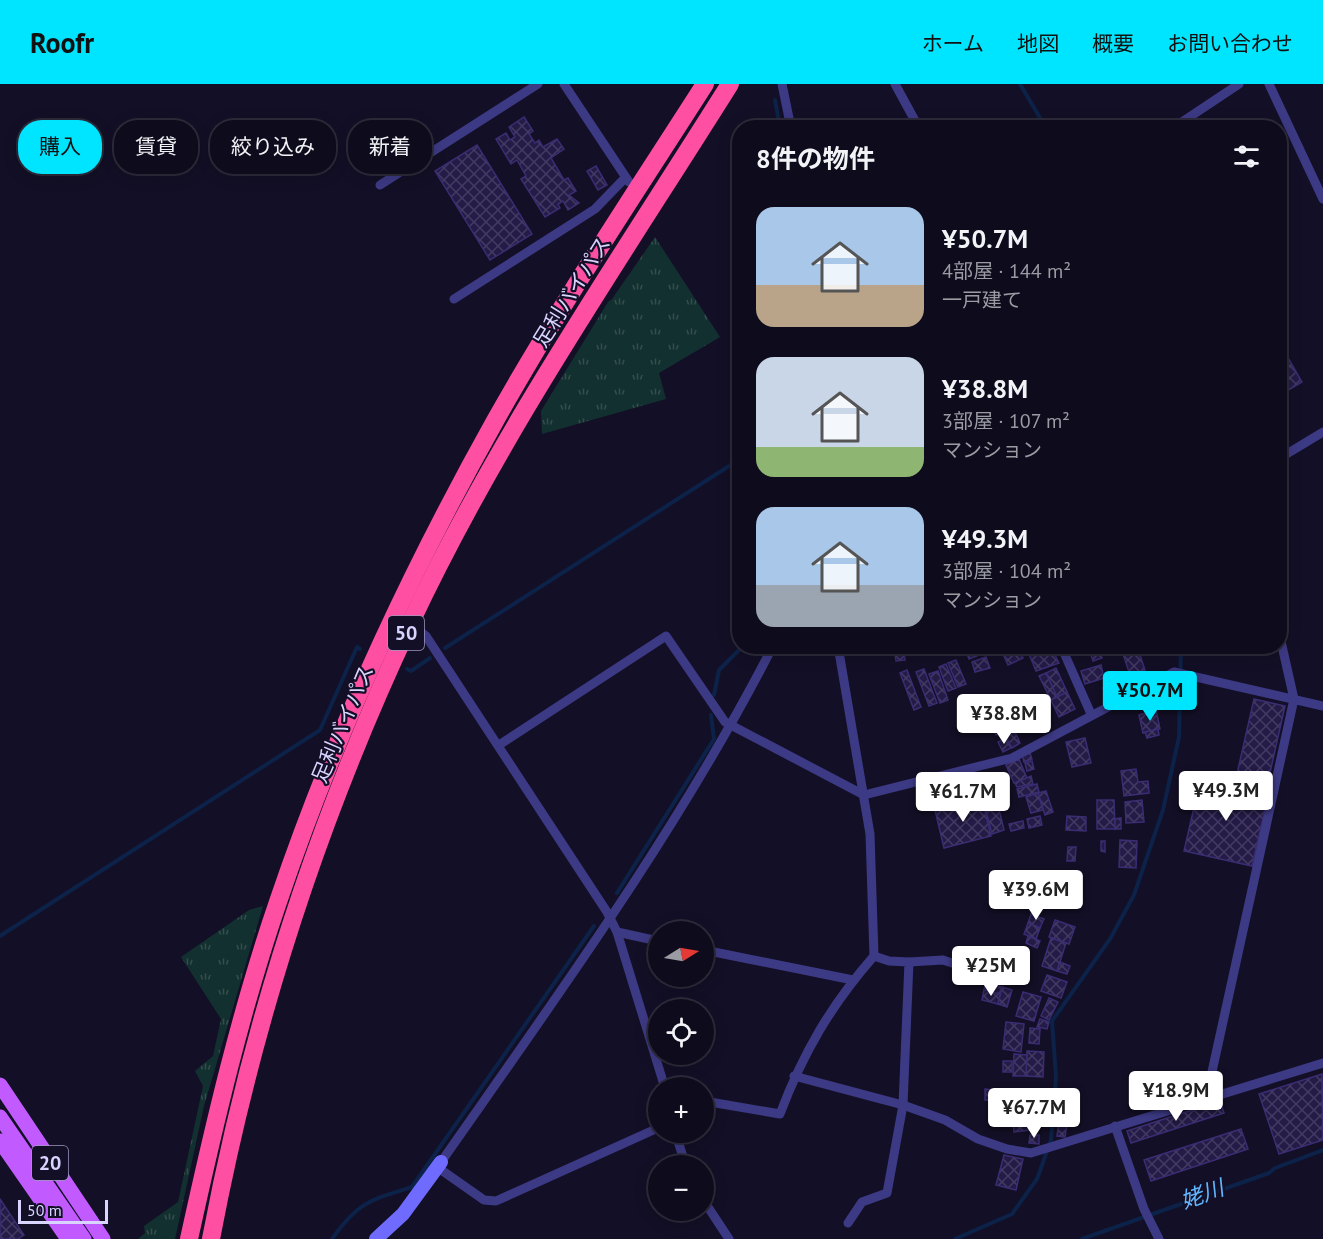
<!DOCTYPE html>
<html lang="ja">
<meta charset="utf-8">
<style>
:root{--surface:#0e0b1c;--page:#1c1929;--text:#f1f3f6;--muted:#9b9ba3;--line:#2e2b3b;--accent:#00e5ff}
body{margin:0;font-family:"PT Sans","Noto Sans JP",sans-serif;background:var(--page);color:var(--text);height:100vh;display:flex;flex-direction:column;font-size:22px;white-space:nowrap}
*{box-sizing:border-box;margin:0}
p{font-size:20px;color:var(--muted)}
.icon{flex:none;width:33px;height:33px;fill:none;stroke:currentColor;stroke-width:2;stroke-linecap:round;stroke-linejoin:round}
.map{position:relative;flex:1;overflow:hidden}
.side{position:absolute;left:732px;top:36px;width:555px;height:534px;display:flex;flex-direction:column;background:var(--surface);border-radius:24px;box-shadow:0 3px 15px #0003,0 0 0 2px var(--line)}
.side>*{flex:none}
.guide{position:absolute;left:18px;top:36px;width:570px;height:54px;display:flex;gap:12px}
.needle{width:39px;rotate:79deg}
.controls{position:absolute;left:648px;top:837px;display:grid;gap:12px}
.controls a{display:grid;place-items:center;width:66px;height:66px;border-radius:50%;background:var(--surface);box-shadow:0 3px 15px #0003,0 0 0 2px var(--line);font-size:30px}
.scale{position:absolute;left:18px;bottom:15px;width:90px;box-sizing:border-box;padding-left:6px;border:3px solid #d9d4ff;border-top:0;font-size:16px;line-height:21px;white-space:nowrap;color:#d9d4ff;-webkit-text-stroke:4px #130f26;paint-order:stroke}
.price{position:absolute;translate:-50% -51px;padding:0 14px;border-radius:6px;background:#fff;color:#222;font-size:20px;line-height:39px;filter:drop-shadow(0 2px 3px #0008)}
.price::after{content:'';position:absolute;left:50%;top:36px;width:18px;height:14px;margin-left:-9px;background:inherit;clip-path:polygon(0 0,100% 0,50% 100%)}
.price.selected{background:var(--accent);color:#111}
ul{padding:0;list-style:none}
li{display:flex;align-items:center;gap:18px;height:150px;padding:0 24px}
li span{display:grid;place-items:center;flex:none;width:168px;height:120px;border-radius:18px;color:#555}
li>.icon{margin-inline-start:auto}
span .icon{width:72px;height:72px;fill:#fffc;stroke-width:1}
li b{font-size:26px}
h2{display:flex;justify-content:space-between;align-items:center;height:72px;padding:0 24px;font-size:26px}
.chip{padding:0 21px;border-radius:24px;background:var(--surface);box-shadow:0 3px 15px #0003,0 0 0 2px var(--line);font-size:21px;line-height:54px}
.chip.selected{background:var(--accent);color:#111}
header{display:flex;align-items:center;gap:36px;box-sizing:border-box;height:84px;padding:0 30px;background:var(--accent);color:#111}
header strong{font-size:28px}
nav{display:flex;gap:33px;margin-inline-start:auto;font-size:21px}
.map>svg:first-child{display:block}
.grass{fill:url(#grass-tufts)}
.lines{fill:none;stroke-linecap:round;stroke-linejoin:round}
.stream{stroke:#0c2248;stroke-width:4}
.building{fill:url(#building-cross-hatch);stroke:#3b2d73;stroke-width:1.5}
.street{stroke:#3d3a85;stroke-width:9}
.secondary{stroke:#6f6bff;stroke-width:14}
.primary{stroke:#c25bff;stroke-width:15}
.highway{stroke:#ff4fa3;stroke-width:18}
.labels{text-anchor:middle;stroke-width:4.5;stroke-linejoin:round;paint-order:stroke}
.shield{fill:#130f26;stroke:#9e99be;stroke-width:1.5}
.shield-label{font-size:20px;font-weight:bold;fill:#d9d4ff}
.street-label{font-size:21px;fill:#d9d4ff;stroke:#130f26}
.water-label{font-size:22px;font-style:italic;fill:#62b6ff;stroke:#130f26}
</style>
<header>
<strong>Roofr</strong>
<nav><a>ホーム</a><a>地図</a><a>概要</a><a>お問い合わせ</a></nav>
</header>
<div class="map">
<svg width="1323" height="1155" viewBox="0 0 1323 1155">
<defs>
<pattern id="grass-tufts" width="24" height="20" patternUnits="userSpaceOnUse" patternTransform="scale(1.5)"><rect width="24" height="20" fill="#12302f"/><path d="M3 7l-1-3M5 7V3M7 7l1-3M15 17l-1-3M17 17v-4M19 17l1-3" fill="none" stroke="#344d4e"/></pattern>
<pattern id="building-cross-hatch" width="8" height="8" patternUnits="userSpaceOnUse" patternTransform="scale(1.5)"><rect width="8" height="8" fill="#241b47"/><path d="M0 0l8 8M0 8l8-8" fill="none" stroke="#433b63"/></pattern>
</defs>
<rect width="100%" height="100%" fill="#130f26"/>
<g class="grass">
<polygon points="655,153 720,253 659,289 666,315 542,350 541,327 608,218 612,215"/>
<polygon points="263,822 204,1022 175,1155 138,1155 145,1149 144,1142 178,1118 203,1002 195,987 213,972 221,935 181,873 249,826"/>
</g>
<g class="lines">
<g class="stream">
<polyline points="1020,0 1046,44"/>
<polyline points="775,16 780,44"/>
<polyline points="445,564 740,375"/>
<polyline points="407,585 411,587 430,574"/>
<polyline points="714,611 719,586 743,562"/>
<polyline points="617,809 714,655 711,631"/>
<polyline points="0,852 320,646 357,563 360,565"/>
<path d="M332,1155C358,1118 370,1116 412,1103L594,842"/>
<polyline points="955,1155 1012,1130 1037,1095 1051,1056 1056,993 1052,937 1110,855 1134,811 1163,726 1179,653 1181,562"/>
<polyline points="1082,1155 1269,1089 1275,1084 1323,1066"/>
</g>
</g>
<g class="building">
<polygon points="524,33 533,47 529,50 535,59 539,56 543,63 557,55 564,65 551,74 564,96 568,94 576,107 569,111 579,119 568,126 563,117 558,120 560,124 545,133 521,95 526,92 517,76 511,80 496,55 506,49 510,56 515,53 509,43"/>
<polygon points="477,61 532,150 490,176 435,87"/>
<polygon points="596,82 607,101 598,106 587,87"/>
<polygon points="1280,260 1302,298 1280,311"/>
<polygon points="894,562 903,562 905,576 896,577"/>
<polygon points="964,562 987,562 989,567 969,575"/>
<polygon points="1043,562 1046,570 1053,567 1059,579 1036,587 1026,563"/>
<polygon points="1019,563 1023,574 1008,581 1003,570"/>
<polygon points="1099,565 1102,574 1093,577 1090,568"/>
<polygon points="1138,565 1145,586 1130,591 1123,570"/>
<polygon points="986,573 990,584 975,588 972,578"/>
<polygon points="956,576 966,600 958,603 948,579"/>
<polygon points="946,580 956,604 948,607 939,583"/>
<polygon points="1101,581 1104,594 1085,600 1081,587"/>
<polygon points="1056,584 1067,608 1057,613 1046,589"/>
<polygon points="924,585 937,619 929,622 916,588"/>
<polygon points="907,586 921,623 914,626 900,589"/>
<polygon points="938,587 948,616 940,619 929,590"/>
<polygon points="1046,589 1057,613 1051,616 1039,592"/>
<polygon points="1140,589 1144,597 1132,601 1129,593"/>
<polygon points="1119,599 1121,606 1106,612 1103,604"/>
<polygon points="1067,608 1075,625 1059,633 1051,616"/>
<polygon points="1254,615 1285,622 1267,702 1236,694"/>
<polygon points="980,618 986,629 967,638 961,626"/>
<polygon points="1003,623 1011,644 996,651 987,630"/>
<polygon points="1156,626 1160,645 1143,649 1139,631"/>
<polygon points="1014,630 1017,637 1010,640 1007,633"/>
<polygon points="1158,645 1159,651 1147,654 1145,648"/>
<polygon points="1015,648 1020,659 1012,664 1006,653"/>
<polygon points="1006,654 1011,664 1003,668 998,658"/>
<polygon points="1085,654 1091,679 1072,683 1066,658"/>
<polygon points="1030,669 1032,675 1024,678 1022,671"/>
<polygon points="1019,675 1027,694 1014,699 1006,681"/>
<polygon points="1032,677 1034,685 1027,687 1025,679"/>
<polygon points="1136,685 1138,698 1148,697 1149,709 1124,712 1121,687"/>
<polygon points="1031,692 1033,700 1017,703 1015,699"/>
<polygon points="1201,693 1269,708 1252,782 1184,767"/>
<polygon points="1037,700 1039,708 1019,713 1017,705"/>
<polygon points="1046,707 1053,728 1045,731 1038,709"/>
<polygon points="1038,709 1043,726 1031,729 1026,713"/>
<polygon points="996,713 1004,746 992,750 983,716"/>
<polygon points="982,715 991,752 944,764 935,726"/>
<polygon points="1097,716 1114,716 1115,745 1097,745"/>
<polygon points="1142,716 1144,738 1126,739 1125,718"/>
<polygon points="1040,732 1042,741 1029,744 1027,735"/>
<polygon points="1067,732 1086,733 1086,747 1066,746"/>
<polygon points="1121,734 1121,745 1115,745 1115,735"/>
<polygon points="1023,737 1024,744 1011,747 1009,740"/>
<polygon points="1120,756 1137,757 1136,784 1119,783"/>
<polygon points="1101,757 1105,757 1105,768 1101,767"/>
<polygon points="1068,763 1076,763 1075,777 1067,777"/>
<polygon points="1031,830 1044,835 1040,844 1028,839"/>
<polygon points="1055,836 1075,843 1069,860 1049,853"/>
<polygon points="1028,839 1040,844 1036,855 1024,850"/>
<polygon points="1028,852 1040,857 1037,864 1026,859"/>
<polygon points="1051,854 1066,859 1057,887 1042,882"/>
<polygon points="1060,878 1070,882 1067,890 1057,887"/>
<polygon points="1047,891 1067,898 1061,914 1041,907"/>
<polygon points="986,899 1002,903 1000,910 984,906"/>
<polygon points="1002,903 1012,906 1007,923 998,920"/>
<polygon points="984,906 1000,910 998,920 982,916"/>
<polygon points="1023,908 1041,913 1034,937 1016,932"/>
<polygon points="1049,914 1058,918 1049,936 1041,932"/>
<polygon points="1040,935 1049,938 1047,945 1037,943"/>
<polygon points="1006,938 1024,940 1021,968 1003,965"/>
<polygon points="1030,944 1040,945 1039,960 1029,959"/>
<polygon points="1027,967 1044,968 1043,993 1026,992"/>
<polygon points="1014,970 1027,971 1026,992 1013,992"/>
<rect x="1003" y="977" width="9" height="11"/>
<polygon points="1322,990 1323,1056 1279,1070 1259,1010"/>
<polygon points="985,1005 1002,1007 1001,1017 985,1016"/>
<polygon points="1020,1009 1022,1020 1012,1021 1011,1011"/>
<polygon points="1220,1017 1224,1029 1131,1059 1127,1047"/>
<polygon points="1028,1023 1030,1046 1014,1048 1012,1025"/>
<polygon points="1060,1032 1068,1034 1065,1053 1057,1052"/>
<polygon points="1241,1045 1248,1065 1151,1097 1144,1076"/>
<polygon points="1030,1051 1039,1051 1039,1060 1029,1059"/>
<polygon points="1004,1071 1023,1075 1016,1106 996,1101"/>
<polygon points="0,1115 24,1151 18,1155 0,1155"/>
</g>
<g class="lines">
<g class="street">
<polyline points="564,0 629,98"/>
<polyline points="782,0 791,44"/>
<polyline points="895,0 919,44"/>
<polyline points="1269,0 1323,115"/>
<polyline points="1173,44 1239,0"/>
<polyline points="380,101 538,0"/>
<polyline points="454,215 595,125 625,94"/>
<polyline points="1280,374 1323,348"/>
<polyline points="410,539 426,552 607,828 617,848 665,1004"/>
<polyline points="1061,562 1091,630"/>
<polyline points="499,661 666,552 725,638 864,711 1012,674 1174,588 1323,622"/>
<polyline points="617,848 658,857"/>
<polyline points="704,866 853,896"/>
<polyline points="909,878 943,876 986,890"/>
<polyline points="794,992 903,1021 945,1036 978,1055 1007,1065 1031,1069 1323,979"/>
<polyline points="1206,1015 1294,615 1280,553"/>
<path d="M704,1017L780,1030C803,969 831,921 874,872L870,750L838,562"/>
<polyline points="1115,1042 1144,1125 1159,1155"/>
<polyline points="675,1048 686,1082"/>
<path d="M441,1078C558,911 679,745 773,562"/>
<polyline points="437,1083 484,1116 496,1117 658,1044"/>
<polyline points="704,1117 729,1155"/>
<polyline points="848,1139 862,1118 887,1109 903,1021 909,878 889,877 874,872"/>
</g>
<polyline class="secondary" points="376,1155 403,1130 441,1078"/>
<g class="primary">
<polyline points="0,1001 103,1155"/>
<polyline points="0,1033 84,1155"/>
<polyline points="0,1057 68,1155"/>
</g>
<g class="highway">
<path d="M189,1155C214,1041 241,925 279,815C335,650 410,489 495,337C560,221 634,111 705,0"/>
<path d="M211,1155C251,943 318,735 410,540C499,350 619,177 730,0"/>
</g>
</g>
<g class="labels">
<g class="shield">
<rect x="388" y="532" width="36" height="34" rx="4.5"/>
<rect x="32" y="1062" width="36" height="34" rx="4.5"/>
</g>
<g class="shield-label">
<text x="406" y="556">50</text>
<text x="50" y="1086">20</text>
</g>
<g class="street-label">
<text transform="translate(572 208) rotate(-58)" y="7">足利バイパス</text>
<text transform="translate(343 640) rotate(-67)" y="7">足利バイパス</text>
</g>
<g class="water-label">
<text transform="translate(1202 1110) rotate(-20)" y="8">姥川</text>
</g>
</g>
</svg>
<div class="controls">
<a><svg class="needle" viewBox="-14 -14 28 28"><path d="M0-13l5 13h-10z" fill="#e53935"/><path d="M0 13l5-13h-10z" fill="#9b9ba3"/></svg></a>
<a><svg class="icon" aria-label="locate" viewBox="0 0 24 24"><circle cx="12" cy="12" r="6"/><path d="M12 2v4M12 18v4M2 12h4M18 12h4"/></svg></a>
<a>+</a>
<a>−</a>
</div>
<div class="scale">50 m</div>
<b class="price selected" style="left:1150px;top:638px">¥50.7M</b>
<b class="price" style="left:1004px;top:661px">¥38.8M</b>
<b class="price" style="left:1226px;top:738px">¥49.3M</b>
<b class="price" style="left:963px;top:739px">¥61.7M</b>
<b class="price" style="left:1036px;top:837px">¥39.6M</b>
<b class="price" style="left:991px;top:913px">¥25M</b>
<b class="price" style="left:1176px;top:1038px">¥18.9M</b>
<b class="price" style="left:1034px;top:1055px">¥67.7M</b>
<div class="guide">
<a class="chip selected">購入</a>
<a class="chip">賃貸</a>
<a class="chip">絞り込み</a>
<a class="chip">新着</a>
</div>
<section class="side">
<h2>8件の物件<svg class="icon" aria-label="filters" viewBox="0 0 24 24"><path d="M4 7h16M4 17h16"/><circle cx="9" cy="7" r="2"/><circle cx="15" cy="17" r="2"/></svg></h2>
<ul>
<li><span style="background:linear-gradient(#a9c7e8 65%,#b9a48a 0)"><svg class="icon" aria-label="home" viewBox="0 0 24 24"><path d="M3 11l9-7 9 7M6 9v11h12V9"/></svg></span><div><b>¥50.7M</b><p>4部屋 · 144 m²</p><p>一戸建て</p></div></li>
<li><span style="background:linear-gradient(#c9d6e8 75%,#8fb573 0)"><svg class="icon" aria-label="home" viewBox="0 0 24 24"><path d="M3 11l9-7 9 7M6 9v11h12V9"/></svg></span><div><b>¥38.8M</b><p>3部屋 · 107 m²</p><p>マンション</p></div></li>
<li><span style="background:linear-gradient(#a9c7e8 65%,#9aa5b1 0)"><svg class="icon" aria-label="home" viewBox="0 0 24 24"><path d="M3 11l9-7 9 7M6 9v11h12V9"/></svg></span><div><b>¥49.3M</b><p>3部屋 · 104 m²</p><p>マンション</p></div></li>
</ul>
</section>
</div>
